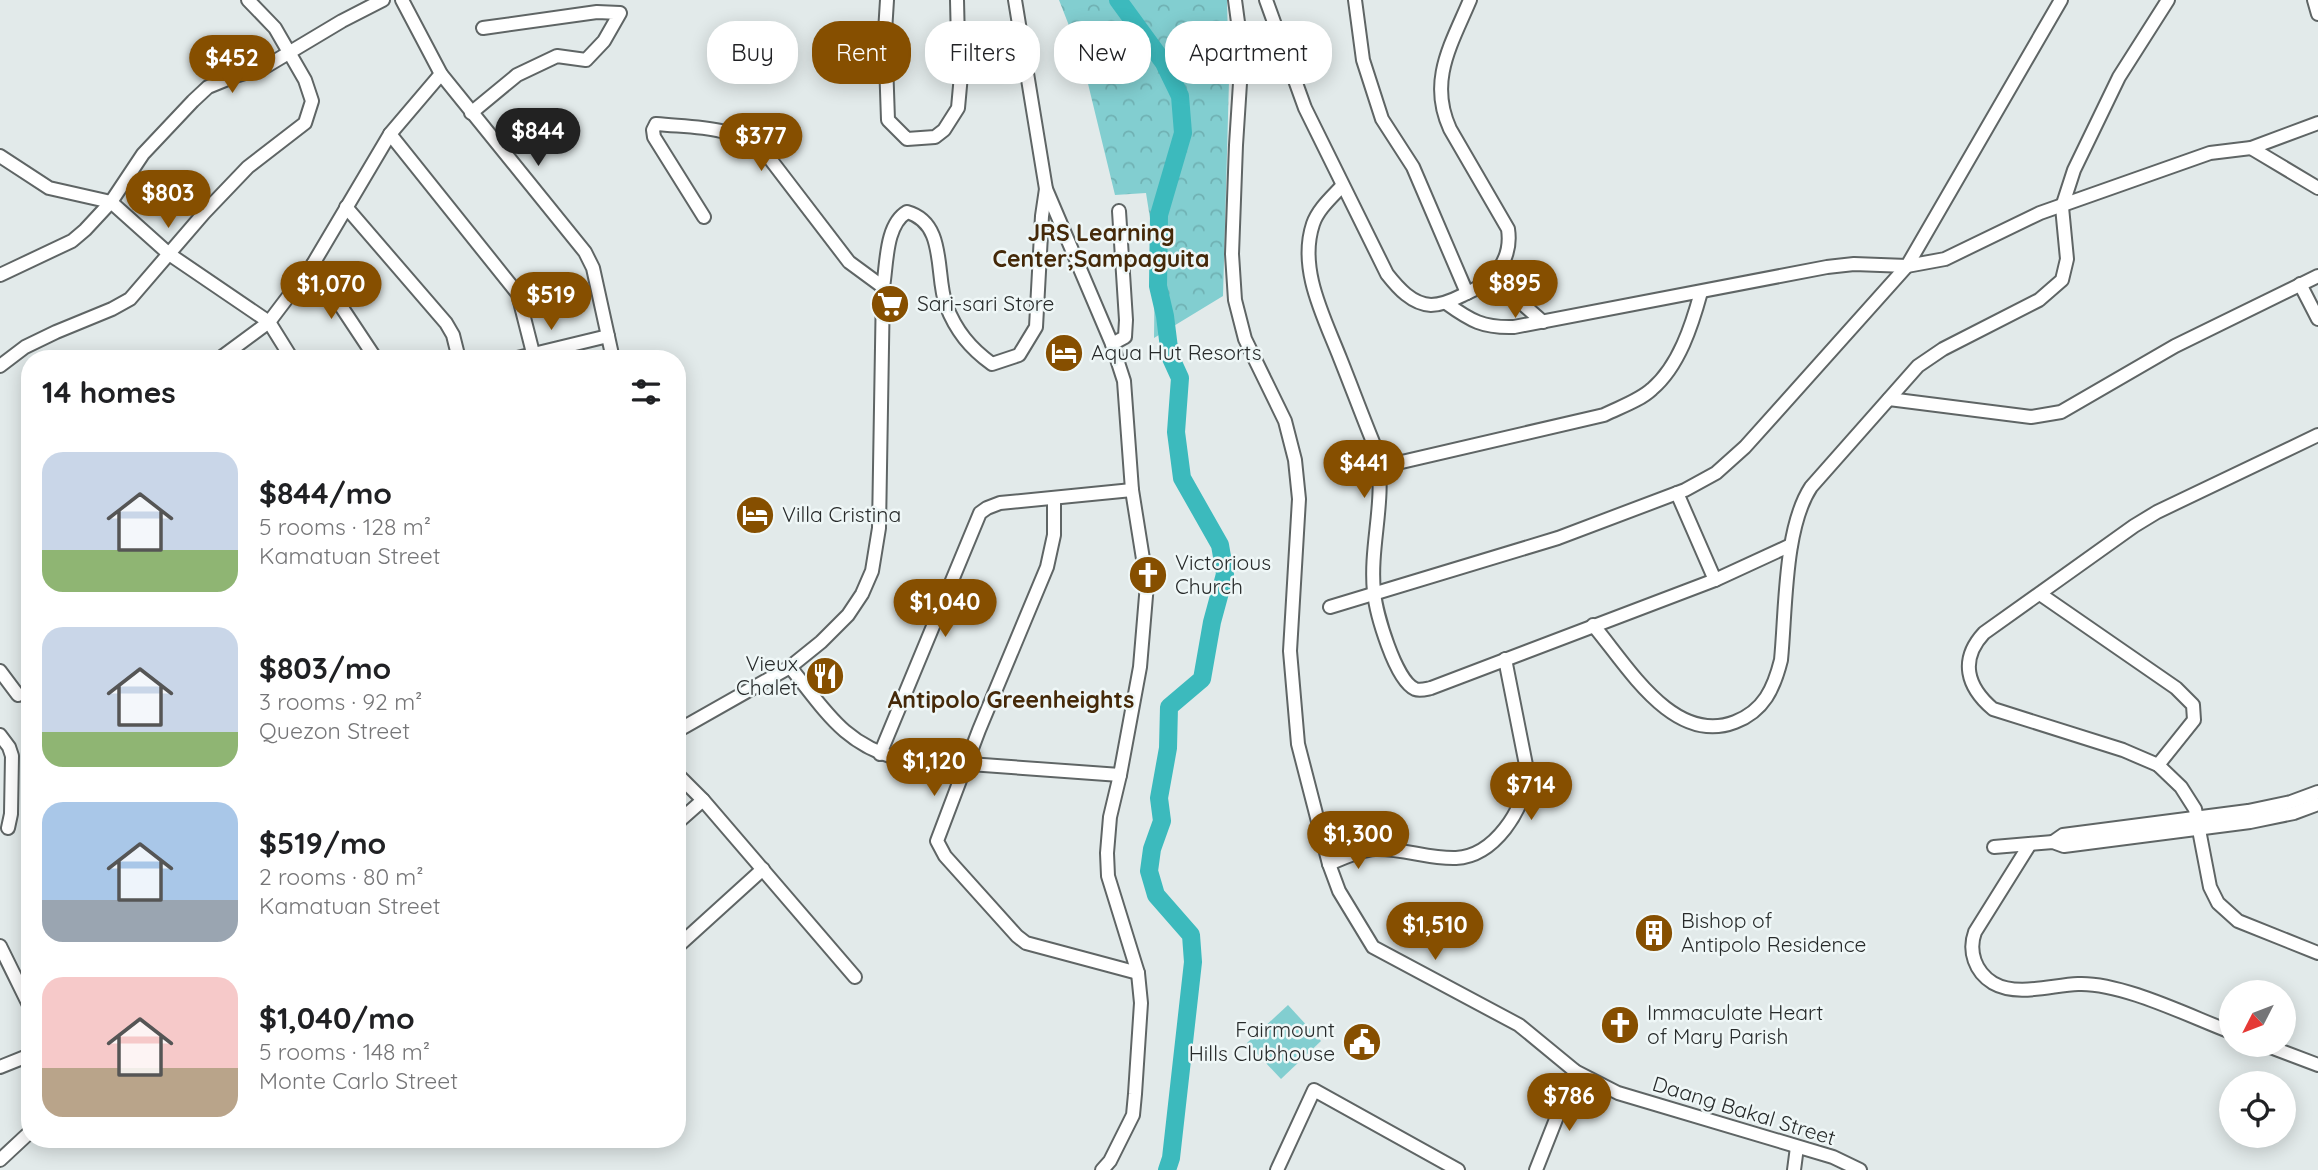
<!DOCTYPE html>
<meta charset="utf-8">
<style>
:root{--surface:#fff;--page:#f6f6f6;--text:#202124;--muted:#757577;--accent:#864f00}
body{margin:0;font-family:Quicksand,sans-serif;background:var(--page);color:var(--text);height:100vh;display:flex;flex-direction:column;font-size:26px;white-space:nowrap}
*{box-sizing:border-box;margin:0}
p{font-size:23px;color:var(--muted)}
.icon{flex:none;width:38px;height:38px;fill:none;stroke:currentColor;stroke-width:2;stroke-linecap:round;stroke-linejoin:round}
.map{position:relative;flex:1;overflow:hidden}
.details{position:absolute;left:21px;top:350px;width:665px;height:798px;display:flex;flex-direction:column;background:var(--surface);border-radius:28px;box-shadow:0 4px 18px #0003}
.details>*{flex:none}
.guide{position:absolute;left:707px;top:21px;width:665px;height:63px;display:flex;gap:14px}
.needle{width:46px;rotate:228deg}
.buttons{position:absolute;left:2219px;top:980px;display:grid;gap:14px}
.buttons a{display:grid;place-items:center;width:77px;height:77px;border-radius:50%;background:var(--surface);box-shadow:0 4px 18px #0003;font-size:35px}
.price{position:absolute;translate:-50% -60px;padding:0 16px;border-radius:24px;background:var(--accent);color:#fff;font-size:23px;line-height:46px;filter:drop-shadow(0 2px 4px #0008)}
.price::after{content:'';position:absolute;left:50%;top:42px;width:21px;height:16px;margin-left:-10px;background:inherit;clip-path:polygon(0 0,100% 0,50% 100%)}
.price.selected{background:#222;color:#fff}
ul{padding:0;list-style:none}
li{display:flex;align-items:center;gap:21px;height:175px;padding:0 21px}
li span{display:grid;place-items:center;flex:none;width:196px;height:140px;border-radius:21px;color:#555}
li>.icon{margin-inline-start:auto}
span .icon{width:84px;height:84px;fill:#fffc;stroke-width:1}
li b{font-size:30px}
h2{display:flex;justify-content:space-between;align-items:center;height:84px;padding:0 21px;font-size:30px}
.chip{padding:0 24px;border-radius:28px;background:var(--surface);box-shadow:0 4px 18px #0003;font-size:24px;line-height:63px}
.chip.selected{background:var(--accent);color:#fff}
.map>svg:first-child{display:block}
.park{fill:url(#park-crowns)}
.pitch{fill:#82ced0}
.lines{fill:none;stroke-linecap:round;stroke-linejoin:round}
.river{stroke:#3cbabd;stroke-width:18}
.minor-casing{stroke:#5f6565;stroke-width:16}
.minor{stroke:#fff;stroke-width:12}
.labels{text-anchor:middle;stroke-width:5;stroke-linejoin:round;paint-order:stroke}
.poi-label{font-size:21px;fill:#272a2a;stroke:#eff7f7;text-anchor:start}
.street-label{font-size:21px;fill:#272a2a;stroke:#eff7f7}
.neighbourhood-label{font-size:23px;font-weight:bold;fill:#452909;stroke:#eff7f7}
</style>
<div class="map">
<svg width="2318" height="1170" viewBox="0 0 2318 1170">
<defs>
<pattern id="park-crowns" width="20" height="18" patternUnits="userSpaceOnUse" patternTransform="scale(1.75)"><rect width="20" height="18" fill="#82ced0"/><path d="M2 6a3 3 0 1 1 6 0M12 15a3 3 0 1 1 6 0" fill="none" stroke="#70b1b3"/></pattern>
</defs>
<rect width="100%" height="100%" fill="#e2eaea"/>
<polygon class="park" points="1059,0 1227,0 1229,81 1223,296 1154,338 1155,250 1146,193 1115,195 1082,59"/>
<polygon class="pitch" points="1288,1005 1321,1041 1281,1079 1247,1043"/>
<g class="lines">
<polyline class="river" points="1118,0 1164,63 1180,96 1183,133 1159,215 1158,286 1165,316 1170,356 1180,378 1176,432 1182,478 1220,545 1225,574 1212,622 1202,679 1169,707 1168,748 1159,798 1162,821 1152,849 1149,871 1156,895 1191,935 1193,962 1171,1158 1167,1170"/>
<g class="minor-casing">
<g id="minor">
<polyline points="402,0 441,74 585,252 593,268 613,359"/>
<polyline points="887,0 885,32 888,120 907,139 935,137 944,130 958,108 962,64 958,42 957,0"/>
<polyline points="1015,0 1046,189 1112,344 1124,381 1132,490 1147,584 1140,667 1120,775 1110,817 1107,853 1108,876 1138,973 1141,1003 1135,1094 1133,1115 1110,1161 1102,1170"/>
<polyline points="1235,0 1242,52 1236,145 1232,254 1235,300 1245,339 1285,421 1295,460 1299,499 1290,651 1298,744 1329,864 1339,891 1373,947 1519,1025 1575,1071 1618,1093 1833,1157 1860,1170"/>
<path d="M1266,0L1305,108L1387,274C1398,288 1412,304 1431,305C1442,305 1453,300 1463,295C1491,283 1513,262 1508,229L1450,129C1428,81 1451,45 1470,0"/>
<polyline points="1355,0 1363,60 1382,119 1413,167 1467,293"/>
<polyline points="2314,0 2318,14"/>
<polyline points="471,113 517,75 557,56 586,60 604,41 620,13 597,12 483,28"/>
<polyline points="390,134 518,294 533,353"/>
<polyline points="2251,148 2318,188"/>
<polyline points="0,156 49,188 111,202 169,254 269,322 292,359"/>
<path d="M1342,186C1332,197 1318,209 1313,224C1298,269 1324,317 1340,358C1352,388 1363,418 1375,447C1388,496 1369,543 1374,592C1376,613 1395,680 1415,689C1420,691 1426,689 1431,688L1715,580L1791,545"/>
<polyline points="346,207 446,323 453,335 459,359"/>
<path d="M704,217L654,137L653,130L656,124C700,128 727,125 764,151L849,262L883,287"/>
<polyline points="313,264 376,359"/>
<polyline points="0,275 72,241 85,230 111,202 143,154 193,101 208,87 235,76 265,67 342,21 383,0"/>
<polyline points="1493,278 1543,322"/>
<polyline points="2300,284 2318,319"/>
<path d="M1446,303C1471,321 1483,328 1514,327L1827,267L1854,264L1907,266L1945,259L2040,213L2210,153L2251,148L2318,123"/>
<polyline points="1112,344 1125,337 1126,320 1119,211"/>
<polyline points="219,359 269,322 313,264 390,134 441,74"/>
<polyline points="513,359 608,336"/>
<polyline points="0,366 25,347 56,332 112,309 130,299 204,213 248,167 305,123 312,101 305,80 275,28 248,0"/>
<polyline points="1889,399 2031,417 2061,412 2175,346 2318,276"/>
<path d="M2318,435L2157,512L2134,526L1984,633C1959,660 1967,687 1993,709L2123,750L2158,765L2181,787L2195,809L2210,887L2218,903L2238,921L2318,953"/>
<path d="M1380,467L1604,415C1620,407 1639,401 1652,389C1679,366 1692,325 1701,292"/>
<polyline points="1677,493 1715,580"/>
<polyline points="1054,498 1054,535 1047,567 979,730 937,841 945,856 1017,936 1026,943 1138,973"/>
<polyline points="2040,594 2176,688 2193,705 2194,720 2158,765"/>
<polyline points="1330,607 1558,538 1685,490 1716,473 1745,447 1907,266 2061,0"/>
<path d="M1593,625C1627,665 1673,746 1735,722C1764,711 1774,688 1781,660C1786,609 1784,528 1811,487L1918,366L1943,349L2039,300L2062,280L2067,259L2062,207L2074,170L2119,77L2168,0"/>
<path d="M790,667C825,710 844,745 900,759L1120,775"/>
<polyline points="0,671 18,695"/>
<path d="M677,731L790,667L821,642L848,615L862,594L872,571L879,528L883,287C887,265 885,225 907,212C947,223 935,275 946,305C956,331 970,348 992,364L1019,355L1036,327L1042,216L1046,189"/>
<polyline points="0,735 9,747 12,756 11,814 8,828"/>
<polyline points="880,754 980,513 987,508 1000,503 1132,490"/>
<polyline points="677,774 703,800 855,977"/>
<polyline points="677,823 703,800"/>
<polyline points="2053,842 2063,835 2248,811 2291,802 2318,792"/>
<path d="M2030,844L1975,932C1968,951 1975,972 1993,983C2017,997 2052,985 2078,984C2121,982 2189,1016 2231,1032"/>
<polyline points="1994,847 2053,842 2064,846 2250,822 2294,813 2318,804"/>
<path d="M1329,864C1344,858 1359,850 1375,849C1403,848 1429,859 1456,858C1495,856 1524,809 1528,775L1505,659"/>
<polyline points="0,946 30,1007"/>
<polyline points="677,947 763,869"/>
<polyline points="2265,1045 2318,1065"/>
<polyline points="0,1067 30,1055"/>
<polyline points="0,1160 30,1132"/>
<polyline points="1277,1170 1314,1090 1458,1170"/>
<polyline points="1536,1170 1575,1071"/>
<polyline points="1794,1170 1797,1147"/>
</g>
</g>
<use href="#minor" class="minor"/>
</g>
<defs>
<g id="supermarket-disc" transform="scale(2.0125)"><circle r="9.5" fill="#864f00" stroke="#eff7f7"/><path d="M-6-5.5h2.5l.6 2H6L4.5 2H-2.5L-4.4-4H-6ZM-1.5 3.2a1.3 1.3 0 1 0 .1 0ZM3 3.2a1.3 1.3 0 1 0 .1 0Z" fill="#fff"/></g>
<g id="hotel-disc" transform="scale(2.0125)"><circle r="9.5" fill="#864f00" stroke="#eff7f7"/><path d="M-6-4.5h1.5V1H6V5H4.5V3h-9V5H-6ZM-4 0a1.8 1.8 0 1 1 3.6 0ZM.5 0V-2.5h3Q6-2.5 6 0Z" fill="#fff"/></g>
<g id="church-disc" transform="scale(2.0125)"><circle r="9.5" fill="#864f00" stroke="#eff7f7"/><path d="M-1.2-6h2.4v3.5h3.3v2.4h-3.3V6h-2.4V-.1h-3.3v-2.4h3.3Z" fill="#fff"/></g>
<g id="restaurant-disc" transform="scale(2.0125)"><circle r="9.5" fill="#864f00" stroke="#eff7f7"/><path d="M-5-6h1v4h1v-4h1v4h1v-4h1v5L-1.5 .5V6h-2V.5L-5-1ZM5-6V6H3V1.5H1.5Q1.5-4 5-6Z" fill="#fff"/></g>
<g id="building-disc" transform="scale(2.0125)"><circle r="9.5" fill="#864f00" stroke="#eff7f7"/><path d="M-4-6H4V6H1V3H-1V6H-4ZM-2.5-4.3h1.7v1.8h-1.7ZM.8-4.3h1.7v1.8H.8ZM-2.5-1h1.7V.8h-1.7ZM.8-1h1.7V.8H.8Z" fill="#fff"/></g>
<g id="civic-disc" transform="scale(2.0125)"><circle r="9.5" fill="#864f00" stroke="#eff7f7"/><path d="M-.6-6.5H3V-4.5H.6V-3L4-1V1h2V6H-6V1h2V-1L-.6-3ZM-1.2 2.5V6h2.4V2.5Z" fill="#fff"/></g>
</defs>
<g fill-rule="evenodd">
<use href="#supermarket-disc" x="890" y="304"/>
<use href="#hotel-disc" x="1064" y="353"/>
<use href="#hotel-disc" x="755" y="515"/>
<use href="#church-disc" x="1148" y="575"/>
<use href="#restaurant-disc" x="825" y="676"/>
<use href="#building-disc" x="1654" y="933"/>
<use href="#church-disc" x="1620" y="1025"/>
<use href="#civic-disc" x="1362" y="1042"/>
</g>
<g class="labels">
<g class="poi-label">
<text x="917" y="311">Sari-sari Store</text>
<text x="1091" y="360">Aqua Hut Resorts</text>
<text x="782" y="522">Villa Cristina</text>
<text x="1175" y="570">Victorious<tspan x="1175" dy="24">Church</tspan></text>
<text x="798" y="671" text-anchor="end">Vieux<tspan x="798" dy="24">Chalet</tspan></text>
<text x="1681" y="928">Bishop of<tspan x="1681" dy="24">Antipolo Residence</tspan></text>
<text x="1647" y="1020">Immaculate Heart<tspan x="1647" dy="24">of Mary Parish</tspan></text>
<text x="1335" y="1037" text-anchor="end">Fairmount<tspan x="1335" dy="24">Hills Clubhouse</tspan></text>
</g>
<g class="street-label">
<text transform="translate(1744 1111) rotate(17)" y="7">Daang Bakal Street</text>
</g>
<g class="neighbourhood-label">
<text x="1101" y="241">JRS Learning<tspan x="1101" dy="26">Center;Sampaguita</tspan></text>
<text x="1011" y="708">Antipolo Greenheights</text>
</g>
</g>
</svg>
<div class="buttons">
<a><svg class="needle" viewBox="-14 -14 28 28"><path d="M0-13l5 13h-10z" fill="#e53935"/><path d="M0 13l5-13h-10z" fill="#757577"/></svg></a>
<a><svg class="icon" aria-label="locate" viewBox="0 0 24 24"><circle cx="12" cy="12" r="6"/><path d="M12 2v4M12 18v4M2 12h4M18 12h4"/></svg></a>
</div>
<b class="price" style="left:232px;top:95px">$452</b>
<b class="price selected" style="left:538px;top:168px">$844</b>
<b class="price" style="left:761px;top:173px">$377</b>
<b class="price" style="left:168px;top:230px">$803</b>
<b class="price" style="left:1515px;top:320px">$895</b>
<b class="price" style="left:331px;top:321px">$1,070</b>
<b class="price" style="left:551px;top:332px">$519</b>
<b class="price" style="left:1364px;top:500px">$441</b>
<b class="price" style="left:945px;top:639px">$1,040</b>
<b class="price" style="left:934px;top:798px">$1,120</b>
<b class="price" style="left:1531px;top:822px">$714</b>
<b class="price" style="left:1358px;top:871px">$1,300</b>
<b class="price" style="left:1435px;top:962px">$1,510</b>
<b class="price" style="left:1569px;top:1133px">$786</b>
<div class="guide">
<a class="chip">Buy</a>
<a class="chip selected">Rent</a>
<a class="chip">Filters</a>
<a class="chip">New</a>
<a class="chip">Apartment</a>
</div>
<section class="details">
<h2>14 homes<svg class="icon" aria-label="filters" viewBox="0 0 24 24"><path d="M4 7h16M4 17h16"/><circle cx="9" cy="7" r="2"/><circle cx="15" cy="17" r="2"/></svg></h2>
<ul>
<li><span style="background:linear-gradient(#c9d6e8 70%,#8fb573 0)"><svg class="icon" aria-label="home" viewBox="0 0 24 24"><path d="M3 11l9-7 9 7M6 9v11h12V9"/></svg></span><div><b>$844/mo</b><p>5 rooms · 128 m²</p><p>Kamatuan Street</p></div></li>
<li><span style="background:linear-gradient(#c9d6e8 75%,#8fb573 0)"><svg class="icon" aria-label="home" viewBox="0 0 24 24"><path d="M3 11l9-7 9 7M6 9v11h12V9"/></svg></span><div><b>$803/mo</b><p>3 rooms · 92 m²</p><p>Quezon Street</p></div></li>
<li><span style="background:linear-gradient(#a9c7e8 70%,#9aa5b1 0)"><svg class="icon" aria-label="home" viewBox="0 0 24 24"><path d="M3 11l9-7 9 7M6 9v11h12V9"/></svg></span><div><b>$519/mo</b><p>2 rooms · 80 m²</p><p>Kamatuan Street</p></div></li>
<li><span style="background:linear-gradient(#f6c9c9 65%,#b9a48a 0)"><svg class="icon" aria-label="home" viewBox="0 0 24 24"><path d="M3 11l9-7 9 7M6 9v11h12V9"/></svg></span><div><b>$1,040/mo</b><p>5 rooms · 148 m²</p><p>Monte Carlo Street</p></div></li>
</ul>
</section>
</div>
